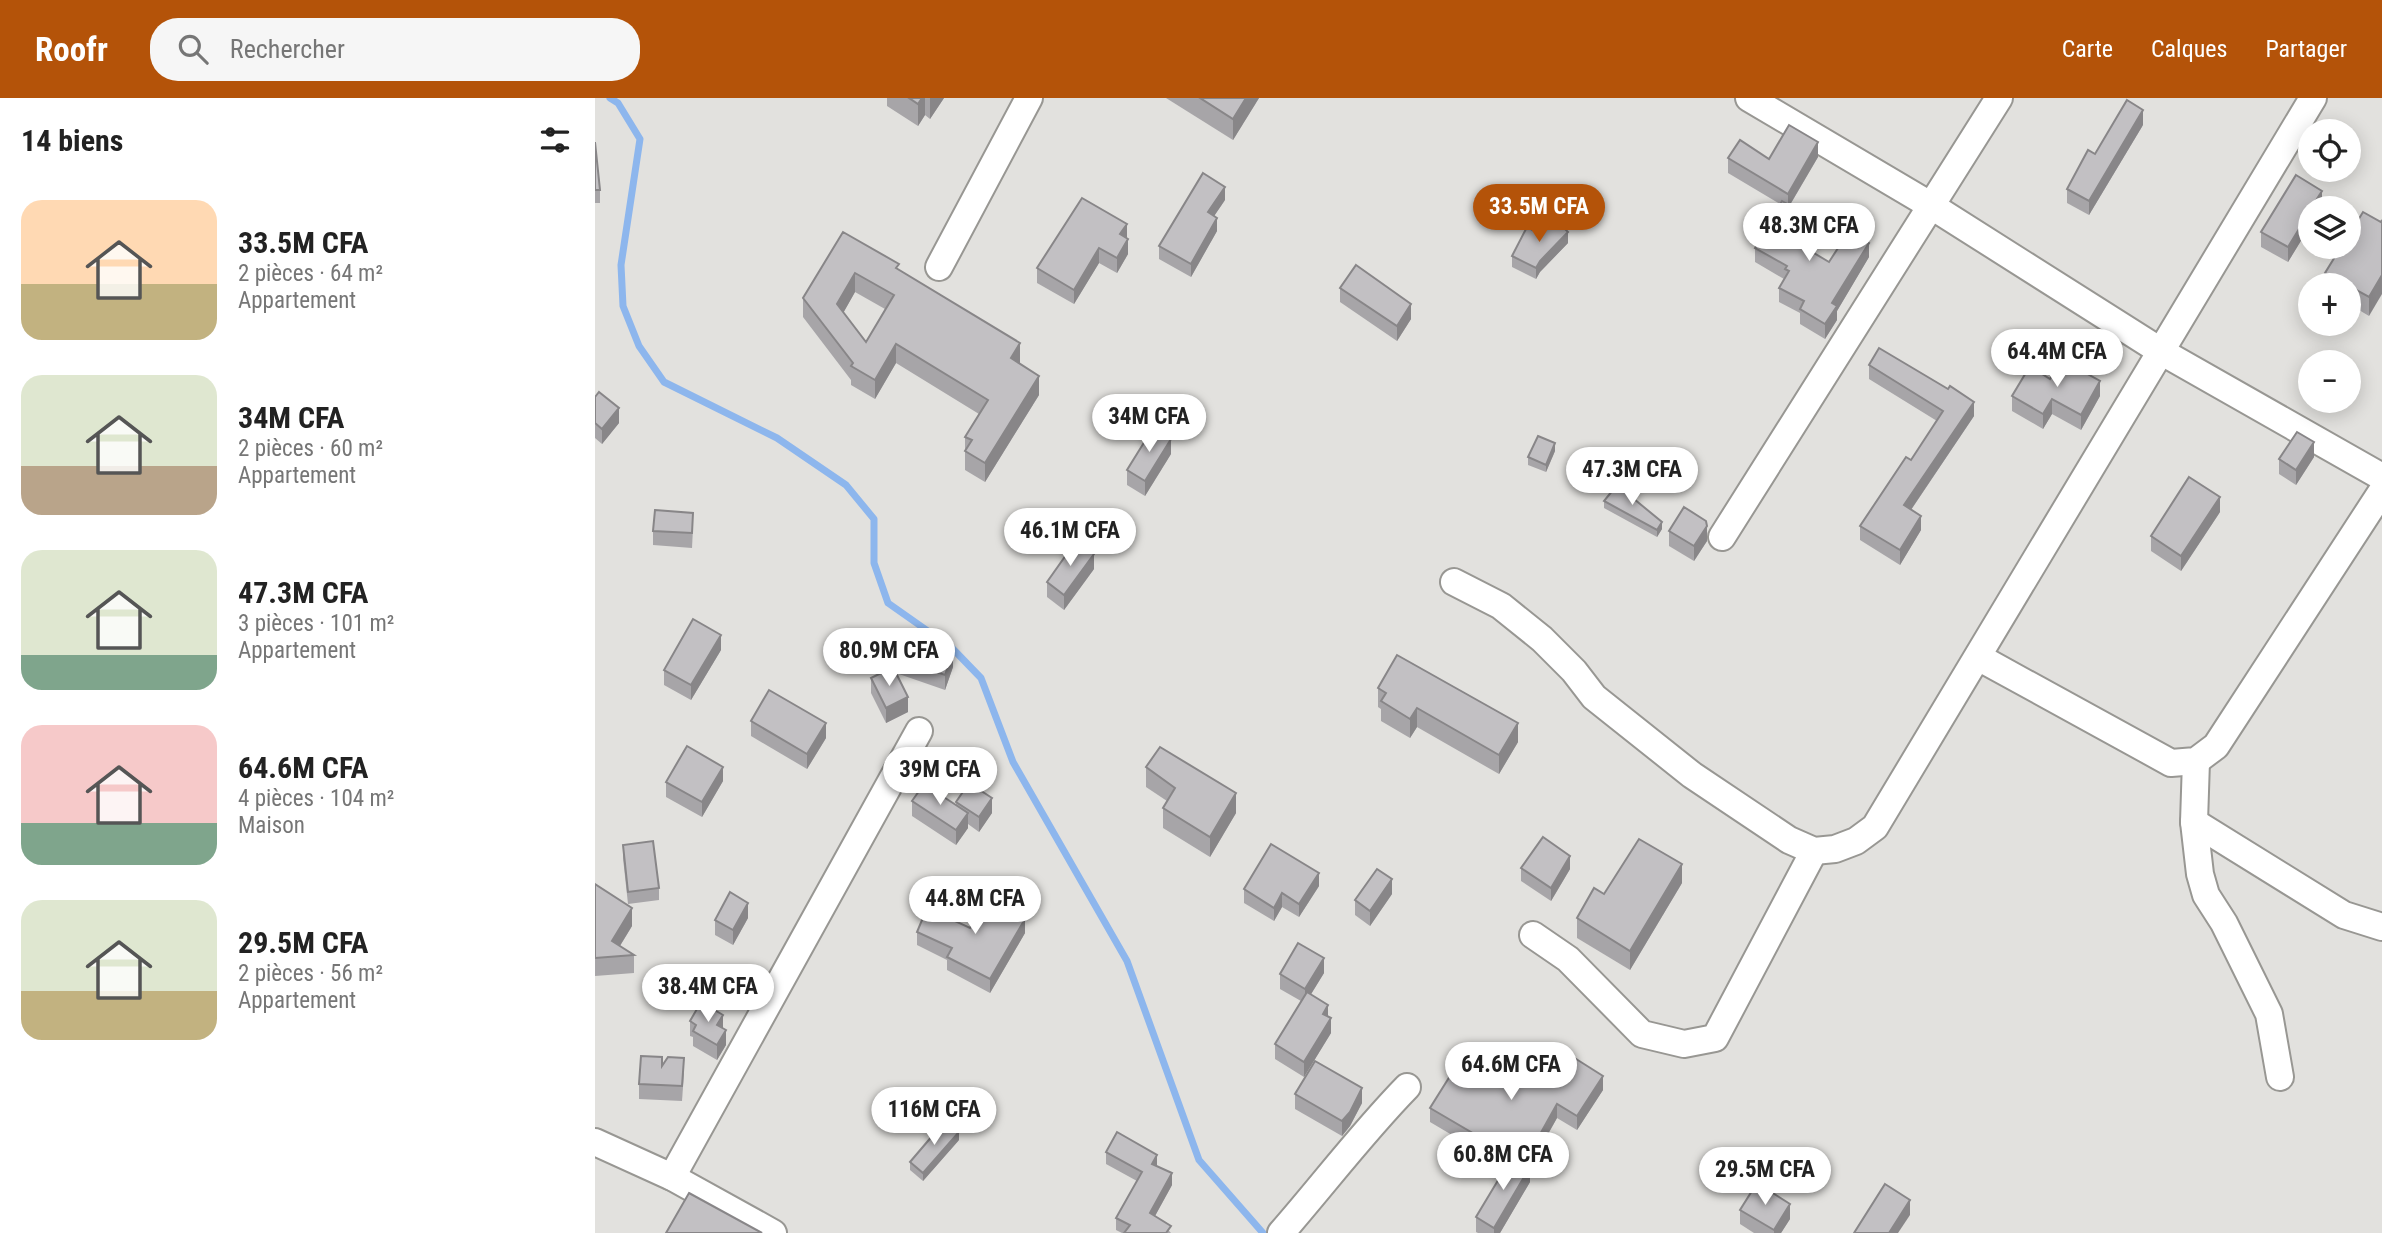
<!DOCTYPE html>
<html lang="fr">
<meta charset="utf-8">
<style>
:root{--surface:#fff;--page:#f6f6f6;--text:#222;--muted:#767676;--accent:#b45309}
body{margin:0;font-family:"Roboto Condensed",sans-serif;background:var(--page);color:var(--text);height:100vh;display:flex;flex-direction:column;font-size:26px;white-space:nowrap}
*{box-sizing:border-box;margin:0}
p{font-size:23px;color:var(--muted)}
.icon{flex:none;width:38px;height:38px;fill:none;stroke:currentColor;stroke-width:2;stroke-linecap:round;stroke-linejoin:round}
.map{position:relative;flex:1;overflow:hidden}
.details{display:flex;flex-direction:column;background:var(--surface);width:595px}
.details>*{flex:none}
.tools{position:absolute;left:1703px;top:21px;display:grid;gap:14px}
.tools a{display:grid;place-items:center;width:63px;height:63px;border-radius:50%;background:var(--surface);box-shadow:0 4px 18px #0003;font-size:35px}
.price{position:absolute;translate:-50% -60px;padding:0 16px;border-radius:24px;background:#fff;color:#222;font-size:23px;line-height:46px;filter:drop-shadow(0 2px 4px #0008)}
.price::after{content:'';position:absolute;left:50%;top:42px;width:21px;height:16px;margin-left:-10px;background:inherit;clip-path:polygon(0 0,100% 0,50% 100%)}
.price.current{background:var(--accent);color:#fff}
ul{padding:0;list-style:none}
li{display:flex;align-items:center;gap:21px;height:175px;padding:0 21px}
li span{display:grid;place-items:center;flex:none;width:196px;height:140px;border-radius:21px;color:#555}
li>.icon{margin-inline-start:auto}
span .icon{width:84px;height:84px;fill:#fffc;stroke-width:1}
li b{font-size:30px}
h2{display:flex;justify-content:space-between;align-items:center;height:84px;padding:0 21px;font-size:30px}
header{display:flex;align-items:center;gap:42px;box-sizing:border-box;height:98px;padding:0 35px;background:var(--accent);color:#fff}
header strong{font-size:33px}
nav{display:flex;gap:38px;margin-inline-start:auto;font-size:24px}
.search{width:490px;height:63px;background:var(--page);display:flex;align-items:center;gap:18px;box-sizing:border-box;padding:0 24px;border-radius:28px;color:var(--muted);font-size:26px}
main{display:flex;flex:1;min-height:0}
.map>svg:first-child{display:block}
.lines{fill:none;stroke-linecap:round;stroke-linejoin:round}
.stream{stroke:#8db6ed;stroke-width:7}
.street-casing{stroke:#989793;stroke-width:30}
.street{stroke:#fff;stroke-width:26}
.wall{fill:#a7a5a8;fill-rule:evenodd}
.shaded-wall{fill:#888688}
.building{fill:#c2c0c3;stroke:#888688;stroke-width:2;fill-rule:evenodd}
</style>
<header>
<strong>Roofr</strong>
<div class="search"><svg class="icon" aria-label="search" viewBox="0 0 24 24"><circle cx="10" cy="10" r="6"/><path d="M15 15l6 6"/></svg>Rechercher</div>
<nav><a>Carte</a><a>Calques</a><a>Partager</a></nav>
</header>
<main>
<section class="details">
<h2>14 biens<svg class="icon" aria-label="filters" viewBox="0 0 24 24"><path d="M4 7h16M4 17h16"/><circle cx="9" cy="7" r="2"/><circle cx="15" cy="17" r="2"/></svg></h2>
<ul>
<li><span style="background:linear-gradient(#ffd9b3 60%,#c2b280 0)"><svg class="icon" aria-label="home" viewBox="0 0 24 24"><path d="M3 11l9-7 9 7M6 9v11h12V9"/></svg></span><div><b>33.5M CFA</b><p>2 pièces · 64 m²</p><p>Appartement</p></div></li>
<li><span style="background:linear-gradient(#dfe7d0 65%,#b9a48a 0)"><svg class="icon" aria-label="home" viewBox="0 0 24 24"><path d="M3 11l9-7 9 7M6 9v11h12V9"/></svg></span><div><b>34M CFA</b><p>2 pièces · 60 m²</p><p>Appartement</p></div></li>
<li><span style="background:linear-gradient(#dfe7d0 75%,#7fa58c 0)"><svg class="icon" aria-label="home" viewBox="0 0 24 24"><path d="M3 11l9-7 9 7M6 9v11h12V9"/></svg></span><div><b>47.3M CFA</b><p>3 pièces · 101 m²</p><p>Appartement</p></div></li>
<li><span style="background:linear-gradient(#f6c9c9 70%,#7fa58c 0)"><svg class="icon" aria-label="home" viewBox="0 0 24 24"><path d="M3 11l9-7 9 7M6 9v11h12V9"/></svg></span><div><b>64.6M CFA</b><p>4 pièces · 104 m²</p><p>Maison</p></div></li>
<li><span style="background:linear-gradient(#dfe7d0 65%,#c2b280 0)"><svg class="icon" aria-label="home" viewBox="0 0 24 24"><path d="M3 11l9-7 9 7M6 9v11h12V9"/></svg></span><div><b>29.5M CFA</b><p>2 pièces · 56 m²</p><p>Appartement</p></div></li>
</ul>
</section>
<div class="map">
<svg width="1787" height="1135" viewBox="0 0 1787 1135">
<rect width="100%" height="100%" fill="#e2e1de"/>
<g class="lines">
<polyline class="stream" points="15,0 23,5 45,41 26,167 28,208 44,248 69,284 182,340 251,387 279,421 279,465 293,505 357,550 386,580 418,664 532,863 604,1062 668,1135"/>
<g class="street-casing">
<g id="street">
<polyline points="1154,0 1335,107 1567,254 1787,379"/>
<polyline points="344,169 434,0"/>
<polyline points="1127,439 1404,0"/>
<polyline points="859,484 906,508 947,541 979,573 999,599 1097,677 1194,742 1219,753 1240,751 1261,743 1280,729 1718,0"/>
<polyline points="1383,559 1576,665 1601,663 1621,648 1787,393"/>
<polyline points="1601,663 1599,724 1605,776 1611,797 1629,825 1674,916 1685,979"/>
<polyline points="1599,724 1749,817 1787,829"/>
<polyline points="938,837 973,861 1047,936 1089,946 1120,940 1219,753"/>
<polyline points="0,1044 77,1079 178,1135"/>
<polyline points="77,1079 324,633"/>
<path d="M686,1135C728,1087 767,1035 812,989"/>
</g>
</g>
<use href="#street" class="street"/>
</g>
<g class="wall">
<polygon points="292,0 349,0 335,21 330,17 323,28 292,8"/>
<polygon points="571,0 664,0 638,42"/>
<polygon points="1548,27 1494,117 1472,105 1472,91 1500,56"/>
<polygon points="0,44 5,92 5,105 0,105"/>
<polygon points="1223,59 1195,107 1212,131 1204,145 1234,164 1274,159 1242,213 1242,222 1230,241 1205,226 1205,215 1184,204 1184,190 1189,181 1160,164 1160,150 1185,106 1133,75 1133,60 1174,61"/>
<polygon points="630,102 619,118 622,133 596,179 564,161 564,148"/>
<polygon points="1727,108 1693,164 1666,149 1666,134"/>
<polygon points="1786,124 1774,218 1754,206 1754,187 1730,187 1730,175"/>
<path d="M248,134L304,172L425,265V266L444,297L390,384L370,372V339L384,316L301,265L280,301L256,287V282L208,219V200ZM260,194L290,211L271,244L248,215Z"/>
<polygon points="945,136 973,145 945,174 941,181 917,169 917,158"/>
<polygon points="532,140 533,156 522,175 504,165 479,206 442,185 442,170"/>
<polygon points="745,190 816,221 802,243 745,204"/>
<polygon points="1274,267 1379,318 1316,412 1326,432 1305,467 1265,442 1265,428 1316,362 1342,323 1274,281"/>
<polygon points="1417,298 1505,298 1486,332 1457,316 1448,331 1417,313"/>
<polygon points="0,299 24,325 7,346 0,340"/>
<polygon points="960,353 951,374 933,367 933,359"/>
<polygon points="576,356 550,398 532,387 532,372"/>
<polygon points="1719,359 1701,387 1684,376 1684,361"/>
<polygon points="1009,403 1067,431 1062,439 1009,410"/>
<polygon points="1625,414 1586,473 1556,453 1556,438"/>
<polygon points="98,430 97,450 58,447 58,433"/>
<polygon points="1074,433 1112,443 1099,463 1074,448"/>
<polygon points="499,471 469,512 452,499 452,484"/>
<polygon points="126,552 96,602 69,587 69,572"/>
<polygon points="299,559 358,569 350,592 301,575 313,614 291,625 276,595 276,580 299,572"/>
<polygon points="783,590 923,644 904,676 822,629 815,640 786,623 786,611 783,609"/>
<polygon points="156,623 231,640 212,671 156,638"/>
<polygon points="551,669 641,715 615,759 568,730 568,710 572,703 551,689"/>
<polygon points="128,683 107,719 71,699 71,684"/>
<polygon points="317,703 361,707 361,704 397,715 384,734 373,726 373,730 361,747 317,718"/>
<polygon points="28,747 64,790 64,802 33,806 28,760"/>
<polygon points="926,770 975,771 956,803 926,783"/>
<polygon points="1087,785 1035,872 982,840 982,820 1009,796"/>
<polygon points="0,786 37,828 25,848 39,857 39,875 0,878"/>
<polygon points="724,788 704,819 687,809 679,823 649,805 649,791"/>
<polygon points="797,796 775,828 760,817 760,802"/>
<polygon points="153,820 138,847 120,837 120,822"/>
<polygon points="375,830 430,835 395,895 352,872 352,862 322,847 322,834"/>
<polygon points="729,875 716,896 733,919 736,935 709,979 680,961 680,946 706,903 685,891 685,876"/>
<polygon points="95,923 131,947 122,962 98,948 98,939 95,938"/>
<polygon points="89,975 87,1003 44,1001 44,986"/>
<polygon points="922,984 1008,992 982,1032 962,1020 935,1069 935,1084 905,1135 883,1135 881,1134 881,1119 911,1069 835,1024 835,1010"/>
<polygon points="700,996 767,1005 755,1028 747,1038 700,1011"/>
<polygon points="364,1042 328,1083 315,1072 315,1064"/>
<polygon points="511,1054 562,1069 577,1087 560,1118 576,1135 527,1135 521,1132 521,1120 542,1083 511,1066"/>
<polygon points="1145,1112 1195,1121 1186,1135 1159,1135 1145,1126"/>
</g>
<g class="shaded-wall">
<polygon points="327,0 330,0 330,17 323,28 323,6"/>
<polygon points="335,0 349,0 335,21"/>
<polygon points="651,0 664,0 638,42 638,21"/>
<polygon points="1548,12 1548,27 1494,117 1494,103"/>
<polygon points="1223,44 1223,59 1193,110 1193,96"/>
<polygon points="630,89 630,102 613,127 613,114"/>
<polygon points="1727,93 1727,108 1726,110 1716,110"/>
<polygon points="1715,113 1715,128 1693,164 1693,149"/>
<polygon points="1212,117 1212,131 1197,156 1197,142"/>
<polygon points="622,120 622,133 596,179 596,166"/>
<polygon points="532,126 532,140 525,136"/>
<polygon points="973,134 973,145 945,174 941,181 941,170 945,163"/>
<polygon points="533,141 533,156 522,175 522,160"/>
<polygon points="1274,145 1274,159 1242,213 1242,222 1230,241 1230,226 1237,205"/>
<polygon points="504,150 504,165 479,206 479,192"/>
<polygon points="260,175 260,194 242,226 242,206"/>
<polygon points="1787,177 1787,196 1774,218 1774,199"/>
<polygon points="816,206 816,221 802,243 802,228"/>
<polygon points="425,245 425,265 416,279 416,260"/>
<polygon points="301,246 301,265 280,301 280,282"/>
<polygon points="444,278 444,297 390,384 390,365"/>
<polygon points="1505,283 1505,298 1486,332 1486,317"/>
<polygon points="1457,301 1457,316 1448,331 1448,316"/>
<polygon points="1379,304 1379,318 1309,422 1309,407"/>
<polygon points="24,310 24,325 7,346 7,331"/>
<polygon points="576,341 576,356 550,398 550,383"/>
<polygon points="1719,344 1719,359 1701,387 1701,372"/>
<polygon points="960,345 960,353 951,374 951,367"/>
<polygon points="1625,399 1625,414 1586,473 1586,458"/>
<polygon points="1326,418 1326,432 1305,467 1305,452"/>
<polygon points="1067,424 1067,431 1062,439 1062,432"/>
<polygon points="1112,428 1112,443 1099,463 1099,448"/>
<polygon points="499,456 499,471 469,512 469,497"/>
<polygon points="126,537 126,552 96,602 96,587"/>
<polygon points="358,554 358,569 350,592 350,577"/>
<polygon points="313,599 313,614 291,625 291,610"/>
<polygon points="822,610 822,629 815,640 815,621"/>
<polygon points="231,625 231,640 212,671 212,656"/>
<polygon points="923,625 923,644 904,676 904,657"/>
<polygon points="128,669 128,683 107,719 107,704"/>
<polygon points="641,695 641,715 615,759 615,739"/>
<polygon points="397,700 397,715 384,734 384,719"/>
<polygon points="373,715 373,730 361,747 361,732"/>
<polygon points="975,758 975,771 956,803 956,790"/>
<polygon points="1087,766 1087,785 1035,872 1035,853"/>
<polygon points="724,775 724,788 704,819 704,806"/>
<polygon points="797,781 797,796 775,828 775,813"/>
<polygon points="687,795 687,809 679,823 679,810"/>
<polygon points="153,805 153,820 138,847 138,832"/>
<polygon points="37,810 37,828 18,859 17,843"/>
<polygon points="430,821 430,835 395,895 395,881"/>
<polygon points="729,860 729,875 710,906 710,891"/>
<polygon points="733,907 733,922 728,916"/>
<polygon points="128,917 128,932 122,927"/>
<polygon points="736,920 736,935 709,979 709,964"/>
<polygon points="131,932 131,947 122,962 122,947"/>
<polygon points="1008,978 1008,992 982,1032 982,1018"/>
<polygon points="767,990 767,1005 755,1028 747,1038 747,1023"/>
<polygon points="962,1006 962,1020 929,1078 935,1069 935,1084 905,1135 899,1135 899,1130 929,1065"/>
<polygon points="364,1034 364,1042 328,1083 328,1075"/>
<polygon points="562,1057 562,1069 557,1066"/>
<polygon points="577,1075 577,1087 555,1127 555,1115"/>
<polygon points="1315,1102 1315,1117 1303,1135 1294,1135"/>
<polygon points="1195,1106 1195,1121 1186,1135 1179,1135 1179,1132"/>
</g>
<g class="building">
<polygon points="314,0 327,0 323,6"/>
<polygon points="605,0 651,0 638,21"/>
<polygon points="1532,2 1548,12 1494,103 1472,91 1493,52 1500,56"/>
<polygon points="1194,27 1223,44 1193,96 1133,60 1145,42 1174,61"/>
<polygon points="0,44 5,92 0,92"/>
<polygon points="608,75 630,89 613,114 622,120 596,166 564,148"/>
<polygon points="1701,77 1727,93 1716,110 1715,110 1715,113 1693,149 1666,134"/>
<polygon points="487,100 532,126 525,136 533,141 522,160 504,150 479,192 442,170"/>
<polygon points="1187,103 1212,117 1197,142 1234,164 1254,133 1274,145 1237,205 1242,208 1230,226 1205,211 1209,203 1184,190 1194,173 1190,171 1192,168 1160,150"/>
<polygon points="1768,114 1786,124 1787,122 1787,177 1774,199 1730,175 1746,149 1754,149 1754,137"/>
<polygon points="960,121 973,134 945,163 941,170 917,158 932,129 945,136"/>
<path d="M248,134L304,166L301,170L425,245L416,260L444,278L390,365L370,353L377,342L370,339L393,302L301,246L280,282L256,268L258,265L208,200ZM260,175L299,197L271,244L242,206Z"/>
<polygon points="761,167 816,206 802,228 745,190"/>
<polygon points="1284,250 1353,291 1355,288 1379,304 1309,407 1326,418 1305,452 1265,428 1311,359 1316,362 1348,313 1274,267"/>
<polygon points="1463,267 1474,274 1478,268 1505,283 1486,317 1457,301 1448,316 1417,298 1435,268 1455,281"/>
<polygon points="4,294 24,310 7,331 0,325 0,299"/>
<polygon points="558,330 576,341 550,383 532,372"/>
<polygon points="1702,334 1719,344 1701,372 1684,361"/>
<polygon points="943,338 960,345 951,367 933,359"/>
<polygon points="1594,379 1625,399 1586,458 1556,438"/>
<polygon points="1022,387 1067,424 1062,432 1009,403"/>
<polygon points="1089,409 1111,423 1112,428 1099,448 1074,433"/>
<polygon points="60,412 98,415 97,435 58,433"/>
<polygon points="481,443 499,456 469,497 452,484"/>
<polygon points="98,521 126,537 96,587 69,572"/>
<polygon points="307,536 358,554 350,577 299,559"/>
<polygon points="802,557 923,625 904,657 822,610 815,621 786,603 791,595 783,590"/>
<polygon points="298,569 313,599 291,610 276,580"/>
<polygon points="174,592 231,625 212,656 156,623"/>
<polygon points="92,648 128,669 107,704 71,684"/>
<polygon points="565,649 641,695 615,739 568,710 580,690 551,669"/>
<polygon points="374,685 397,700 384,719 361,704"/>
<polygon points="329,686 373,715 361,732 317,703"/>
<polygon points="948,739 975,758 956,790 926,770"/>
<polygon points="1044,741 1087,766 1035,853 982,820 999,790 1009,796"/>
<polygon points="58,743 64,790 33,794 28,747"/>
<polygon points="676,746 724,775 704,806 687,795 679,810 649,791"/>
<polygon points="782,771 797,781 775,813 760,802"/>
<polygon points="0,786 37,810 17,843 39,857 0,860"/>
<polygon points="135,794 153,805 138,832 120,822"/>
<polygon points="393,799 430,821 395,881 352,859 357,850 322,834 332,810 375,830"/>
<polygon points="703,845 729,860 710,891 685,876"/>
<polygon points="712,894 733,907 728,916 736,920 709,964 680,946"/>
<polygon points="106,904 128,917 122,927 131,932 122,947 98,933 101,927 95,923"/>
<polygon points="870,954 922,984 930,969 961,985 978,959 1008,978 982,1018 962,1006 929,1065 835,1010"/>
<polygon points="46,958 67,959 67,968 73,959 89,960 87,988 44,986"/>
<polygon points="720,963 767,990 755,1014 747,1023 700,996"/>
<polygon points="350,1023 364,1034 328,1075 315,1064"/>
<polygon points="522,1034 562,1057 557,1066 577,1075 555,1115 576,1128 571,1135 529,1135 535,1127 521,1120 547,1074 511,1054"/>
<polygon points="917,1059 935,1069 899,1130 881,1119"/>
<polygon points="1162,1085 1195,1106 1179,1132 1145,1112"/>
<polygon points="1290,1086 1315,1102 1294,1135 1259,1135"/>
<polygon points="94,1095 167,1135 71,1135"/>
</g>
</svg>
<div class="tools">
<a><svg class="icon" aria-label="locate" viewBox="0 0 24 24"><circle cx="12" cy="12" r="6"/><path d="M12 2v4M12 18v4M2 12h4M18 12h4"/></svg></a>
<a><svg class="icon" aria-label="layers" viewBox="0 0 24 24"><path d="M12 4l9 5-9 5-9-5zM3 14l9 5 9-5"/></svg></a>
<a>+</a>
<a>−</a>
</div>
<b class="price current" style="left:944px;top:146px">33.5M CFA</b>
<b class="price" style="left:1214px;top:165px">48.3M CFA</b>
<b class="price" style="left:1462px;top:291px">64.4M CFA</b>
<b class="price" style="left:554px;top:356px">34M CFA</b>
<b class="price" style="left:1037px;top:409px">47.3M CFA</b>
<b class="price" style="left:475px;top:470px">46.1M CFA</b>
<b class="price" style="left:294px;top:590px">80.9M CFA</b>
<b class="price" style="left:345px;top:709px">39M CFA</b>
<b class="price" style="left:380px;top:838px">44.8M CFA</b>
<b class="price" style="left:113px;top:926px">38.4M CFA</b>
<b class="price" style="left:916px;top:1004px">64.6M CFA</b>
<b class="price" style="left:339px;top:1049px">116M CFA</b>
<b class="price" style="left:908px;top:1094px">60.8M CFA</b>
<b class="price" style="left:1170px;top:1109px">29.5M CFA</b>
</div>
</main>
